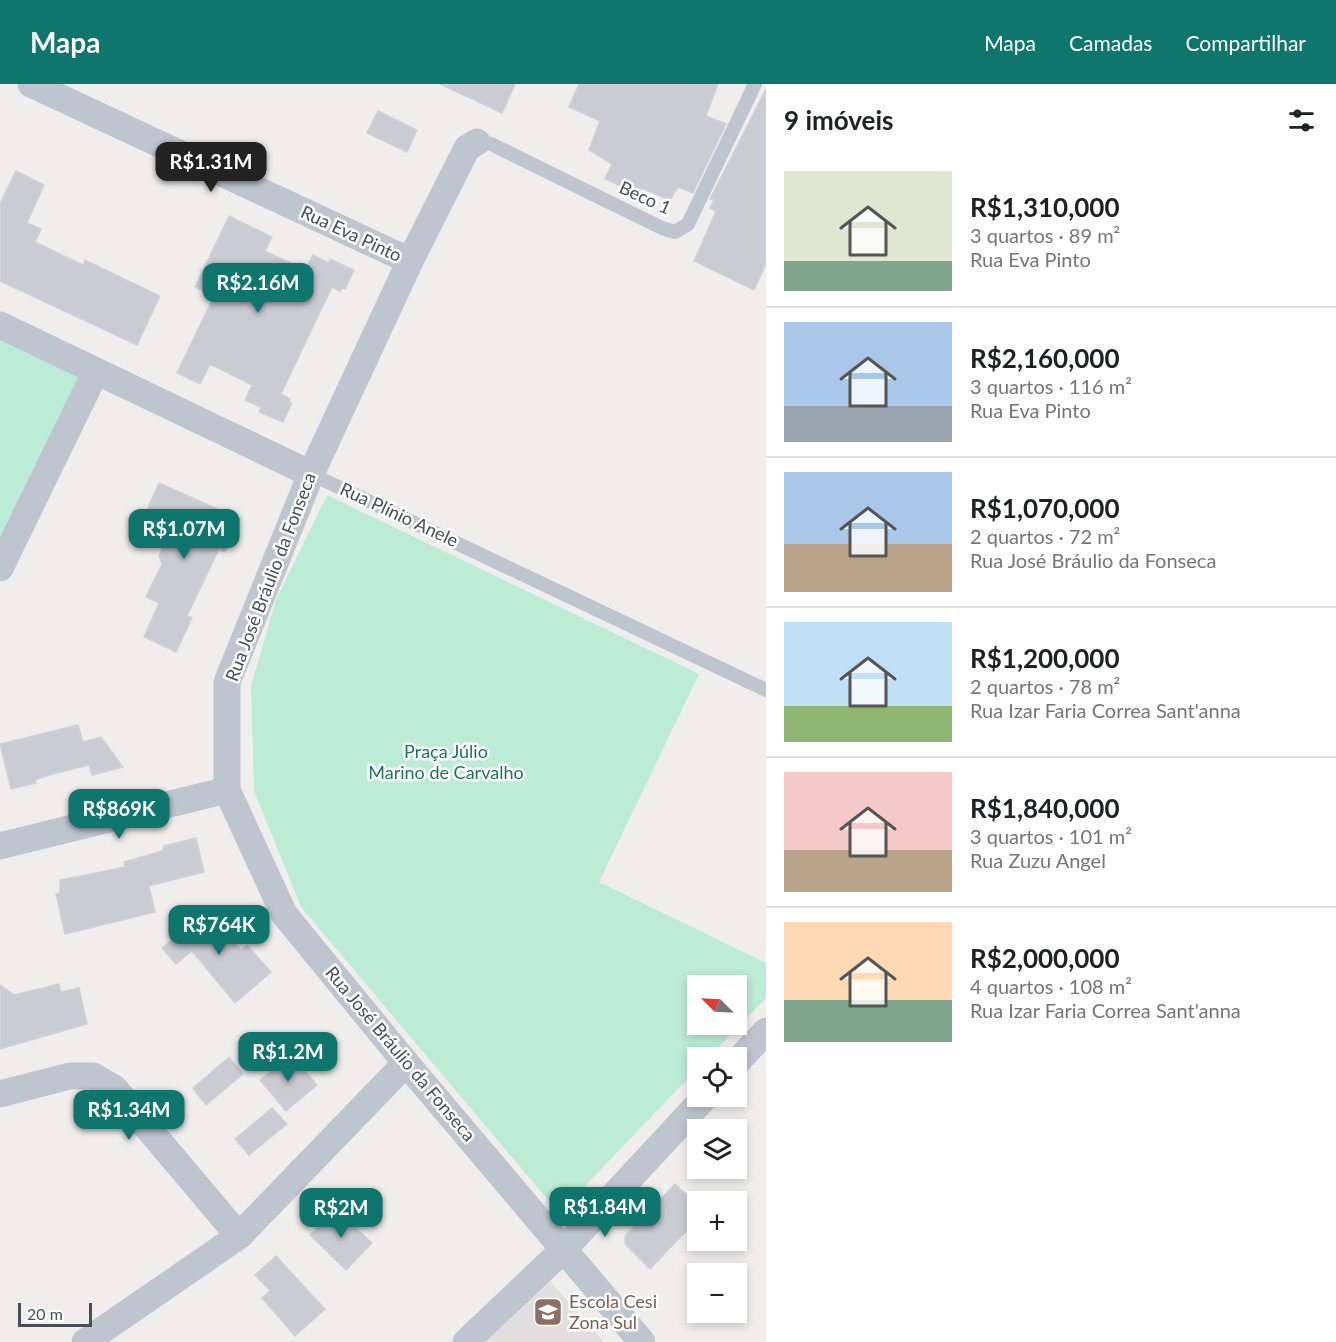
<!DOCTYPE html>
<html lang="pt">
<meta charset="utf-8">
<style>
:root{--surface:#fff;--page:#f2f2f2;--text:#202124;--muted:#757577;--line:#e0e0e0;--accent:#0f766e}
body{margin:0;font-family:Lato,sans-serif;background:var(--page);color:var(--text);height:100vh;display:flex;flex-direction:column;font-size:22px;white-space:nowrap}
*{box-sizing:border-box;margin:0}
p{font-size:20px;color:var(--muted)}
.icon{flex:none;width:33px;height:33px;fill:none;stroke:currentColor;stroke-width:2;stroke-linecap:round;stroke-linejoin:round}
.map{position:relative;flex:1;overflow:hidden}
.drawer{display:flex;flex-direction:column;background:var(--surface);width:570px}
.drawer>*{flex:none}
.needle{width:39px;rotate:294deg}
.controls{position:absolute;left:687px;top:891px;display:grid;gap:12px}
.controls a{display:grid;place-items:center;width:60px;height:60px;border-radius:0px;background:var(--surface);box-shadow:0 3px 9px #0003;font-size:30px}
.scale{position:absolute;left:18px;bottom:15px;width:74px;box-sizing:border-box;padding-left:6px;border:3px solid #464e5a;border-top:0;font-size:16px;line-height:21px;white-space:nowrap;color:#464e5a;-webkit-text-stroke:4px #fff;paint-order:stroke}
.price{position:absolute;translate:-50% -51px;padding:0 14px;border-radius:12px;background:var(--accent);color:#fff;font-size:20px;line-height:39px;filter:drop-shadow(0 2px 3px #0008)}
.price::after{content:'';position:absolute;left:50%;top:36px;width:18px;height:14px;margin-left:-9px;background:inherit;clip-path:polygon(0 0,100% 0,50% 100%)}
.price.active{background:#222;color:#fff}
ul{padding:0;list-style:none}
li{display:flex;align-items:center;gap:18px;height:150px;padding:0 18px}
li+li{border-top:2px solid var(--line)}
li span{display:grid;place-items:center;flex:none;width:168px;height:120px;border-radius:0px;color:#555}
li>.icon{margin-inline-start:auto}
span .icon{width:72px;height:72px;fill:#fffc;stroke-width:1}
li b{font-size:26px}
h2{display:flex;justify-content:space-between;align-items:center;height:72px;padding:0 18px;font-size:26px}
header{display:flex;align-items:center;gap:36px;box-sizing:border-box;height:84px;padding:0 30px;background:var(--accent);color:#fff}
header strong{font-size:28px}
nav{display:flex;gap:33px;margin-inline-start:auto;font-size:21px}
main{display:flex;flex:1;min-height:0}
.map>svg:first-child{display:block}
.education{fill:#e1dedf}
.green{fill:#bcecd6;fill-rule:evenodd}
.building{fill:#cacbd3;stroke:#d1d2d8;stroke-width:1.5}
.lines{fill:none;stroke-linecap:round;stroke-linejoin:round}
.service{stroke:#bec5cf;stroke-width:14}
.minor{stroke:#bec5cf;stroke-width:27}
.labels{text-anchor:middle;stroke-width:5;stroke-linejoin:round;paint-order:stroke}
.street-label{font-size:18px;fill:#464e5a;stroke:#fff}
.park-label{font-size:18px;fill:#1a7756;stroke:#fff}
.education-label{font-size:18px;fill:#785e54;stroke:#fff;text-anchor:start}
</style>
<header>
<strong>Mapa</strong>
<nav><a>Mapa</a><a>Camadas</a><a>Compartilhar</a></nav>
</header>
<main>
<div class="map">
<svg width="766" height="1258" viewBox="0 0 766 1258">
<rect width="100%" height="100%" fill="#f0eded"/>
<polygon class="education" points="550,1197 604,1258 486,1258"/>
<g class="green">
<polygon points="0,253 79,292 0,455"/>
<path d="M327,411L699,590L599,798L766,879V914L709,973L698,974L697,985L559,1129L301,823L254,707L251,602L276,516ZM698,902H736V940H698Z"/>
</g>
<g class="building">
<polygon points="440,0 515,0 502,29"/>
<polygon points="579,0 718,0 706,32 726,40 693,109 678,103 670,116 641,104 638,110 605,95 612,80 589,66 600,37 569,23"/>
<polygon points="766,5 766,180 754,206 694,177 716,127 710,124 714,116 710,115"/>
<polygon points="378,27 417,46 407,68 367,49"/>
<polygon points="16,87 44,101 27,139 41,145 35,158 83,181 85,176 160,212 137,261 0,197 0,120"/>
<polygon points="229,132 272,153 265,167 305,186 313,171 329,179 330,175 354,186 345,205 342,204 340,207 332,203 281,310 290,315 289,318 292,319 283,338 259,328 261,323 245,316 252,301 210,280 200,300 177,289 214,212 195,203"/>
<polygon points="159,399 240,435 225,468 219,465 187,532 192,534 176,568 144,553 159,519 146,513 162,480 159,471 172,444 153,435 155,430 147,426"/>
<polygon points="78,641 83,658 101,653 123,683 92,691 89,681 49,691 35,696 36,699 11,705 0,660"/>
<polygon points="196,754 204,788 149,802 155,828 65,850 56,810 60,809 60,796 125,783 124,778 162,767 164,762"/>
<polygon points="209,829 241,866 247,861 271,888 235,919 192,867 176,880 162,864 201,830 204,834"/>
<polygon points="59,900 61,908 79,904 87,940 0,965 0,901 14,911"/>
<polygon points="291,971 317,1001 286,1027 260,996"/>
<polygon points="229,973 243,990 206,1021 193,1004"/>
<polygon points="272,1024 287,1040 249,1071 235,1055"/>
<polygon points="675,1100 698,1121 698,1135 650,1185 625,1160 625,1152"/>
<polygon points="336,1125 372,1159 346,1186 310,1151"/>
<polygon points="276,1172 325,1225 295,1252 262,1214 270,1207 255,1191"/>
</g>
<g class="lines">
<g class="service">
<polyline points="477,58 491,60 662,144 675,148 688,140 755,0"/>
<polyline points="311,390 766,606"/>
</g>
<g class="minor">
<polyline points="31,0 410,177"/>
<polyline points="477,58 467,64 410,177 311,390 227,598 227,706 284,830 406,979 642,1258"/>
<polyline points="0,241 311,390"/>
<polyline points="0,484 96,287"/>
<polyline points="0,762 227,706"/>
<polyline points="736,979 766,947"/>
<polyline points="0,1010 70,992 93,992 114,1004 239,1152"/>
<polyline points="85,1258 239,1152 406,979"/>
<polyline points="466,1258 564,1165 706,1012"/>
</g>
</g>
<defs>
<g id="school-square" transform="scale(1.5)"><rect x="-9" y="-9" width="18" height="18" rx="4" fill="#8d6e63" stroke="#fff"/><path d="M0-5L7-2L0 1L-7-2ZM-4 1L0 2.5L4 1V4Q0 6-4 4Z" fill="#fff"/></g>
</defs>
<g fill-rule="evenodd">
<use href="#school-square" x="548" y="1228"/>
</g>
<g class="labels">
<g class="street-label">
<text transform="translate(645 114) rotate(25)" y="6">Beco 1</text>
<text transform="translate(351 150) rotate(25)" y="6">Rua Eva Pinto</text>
<text transform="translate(399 431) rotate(25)" y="6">Rua Plínio Anele</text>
<text transform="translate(271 493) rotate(-69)" y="6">Rua José Bráulio da Fonseca</text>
<text transform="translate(400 970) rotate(50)" y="6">Rua José Bráulio da Fonseca</text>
</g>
<g class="park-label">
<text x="446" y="674">Praça Júlio<tspan x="446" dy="21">Marino de Carvalho</tspan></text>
</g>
<g class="education-label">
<text x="569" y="1224">Escola Cesi<tspan x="569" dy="21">Zona Sul</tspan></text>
</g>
</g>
</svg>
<div class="controls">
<a><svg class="needle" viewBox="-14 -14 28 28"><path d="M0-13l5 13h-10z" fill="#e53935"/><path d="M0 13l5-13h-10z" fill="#757577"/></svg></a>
<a><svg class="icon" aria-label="locate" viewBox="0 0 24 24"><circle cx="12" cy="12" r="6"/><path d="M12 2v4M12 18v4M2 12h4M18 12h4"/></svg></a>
<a><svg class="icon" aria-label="layers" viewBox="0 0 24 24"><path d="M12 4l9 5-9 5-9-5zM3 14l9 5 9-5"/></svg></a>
<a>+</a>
<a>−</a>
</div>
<div class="scale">20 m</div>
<b class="price active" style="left:211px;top:109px">R$1.31M</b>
<b class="price" style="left:258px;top:230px">R$2.16M</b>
<b class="price" style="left:184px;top:476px">R$1.07M</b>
<b class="price" style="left:119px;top:756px">R$869K</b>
<b class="price" style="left:219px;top:872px">R$764K</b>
<b class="price" style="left:288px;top:999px">R$1.2M</b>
<b class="price" style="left:129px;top:1057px">R$1.34M</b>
<b class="price" style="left:605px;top:1154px">R$1.84M</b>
<b class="price" style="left:341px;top:1155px">R$2M</b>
</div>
<section class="drawer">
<h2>9 imóveis<svg class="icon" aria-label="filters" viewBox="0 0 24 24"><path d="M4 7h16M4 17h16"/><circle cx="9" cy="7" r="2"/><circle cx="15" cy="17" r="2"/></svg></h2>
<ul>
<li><span style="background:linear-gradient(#dfe7d0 75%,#7fa58c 0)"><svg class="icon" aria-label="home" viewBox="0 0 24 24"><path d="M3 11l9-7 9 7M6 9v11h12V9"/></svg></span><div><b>R$1,310,000</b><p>3 quartos · 89 m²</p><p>Rua Eva Pinto</p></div></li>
<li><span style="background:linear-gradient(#a9c7e8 70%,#9aa5b1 0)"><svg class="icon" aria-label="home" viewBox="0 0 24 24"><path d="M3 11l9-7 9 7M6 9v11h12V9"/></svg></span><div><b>R$2,160,000</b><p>3 quartos · 116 m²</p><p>Rua Eva Pinto</p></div></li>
<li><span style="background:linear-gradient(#a9c7e8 60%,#b9a48a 0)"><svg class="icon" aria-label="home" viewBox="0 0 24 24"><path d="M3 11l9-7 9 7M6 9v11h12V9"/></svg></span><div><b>R$1,070,000</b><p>2 quartos · 72 m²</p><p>Rua José Bráulio da Fonseca</p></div></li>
<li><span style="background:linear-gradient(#bfe0f5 70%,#8fb573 0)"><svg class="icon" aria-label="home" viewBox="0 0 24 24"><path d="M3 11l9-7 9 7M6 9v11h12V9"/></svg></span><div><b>R$1,200,000</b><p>2 quartos · 78 m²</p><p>Rua Izar Faria Correa Sant'anna</p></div></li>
<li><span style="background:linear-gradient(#f6c9c9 65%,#b9a48a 0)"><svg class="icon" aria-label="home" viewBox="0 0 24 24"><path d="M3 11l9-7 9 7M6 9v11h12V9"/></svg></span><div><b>R$1,840,000</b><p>3 quartos · 101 m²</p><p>Rua Zuzu Angel</p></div></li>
<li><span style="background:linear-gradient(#ffd9b3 65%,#7fa58c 0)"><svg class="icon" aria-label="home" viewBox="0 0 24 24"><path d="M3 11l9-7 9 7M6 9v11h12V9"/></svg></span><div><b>R$2,000,000</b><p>4 quartos · 108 m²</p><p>Rua Izar Faria Correa Sant'anna</p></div></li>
</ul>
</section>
</main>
